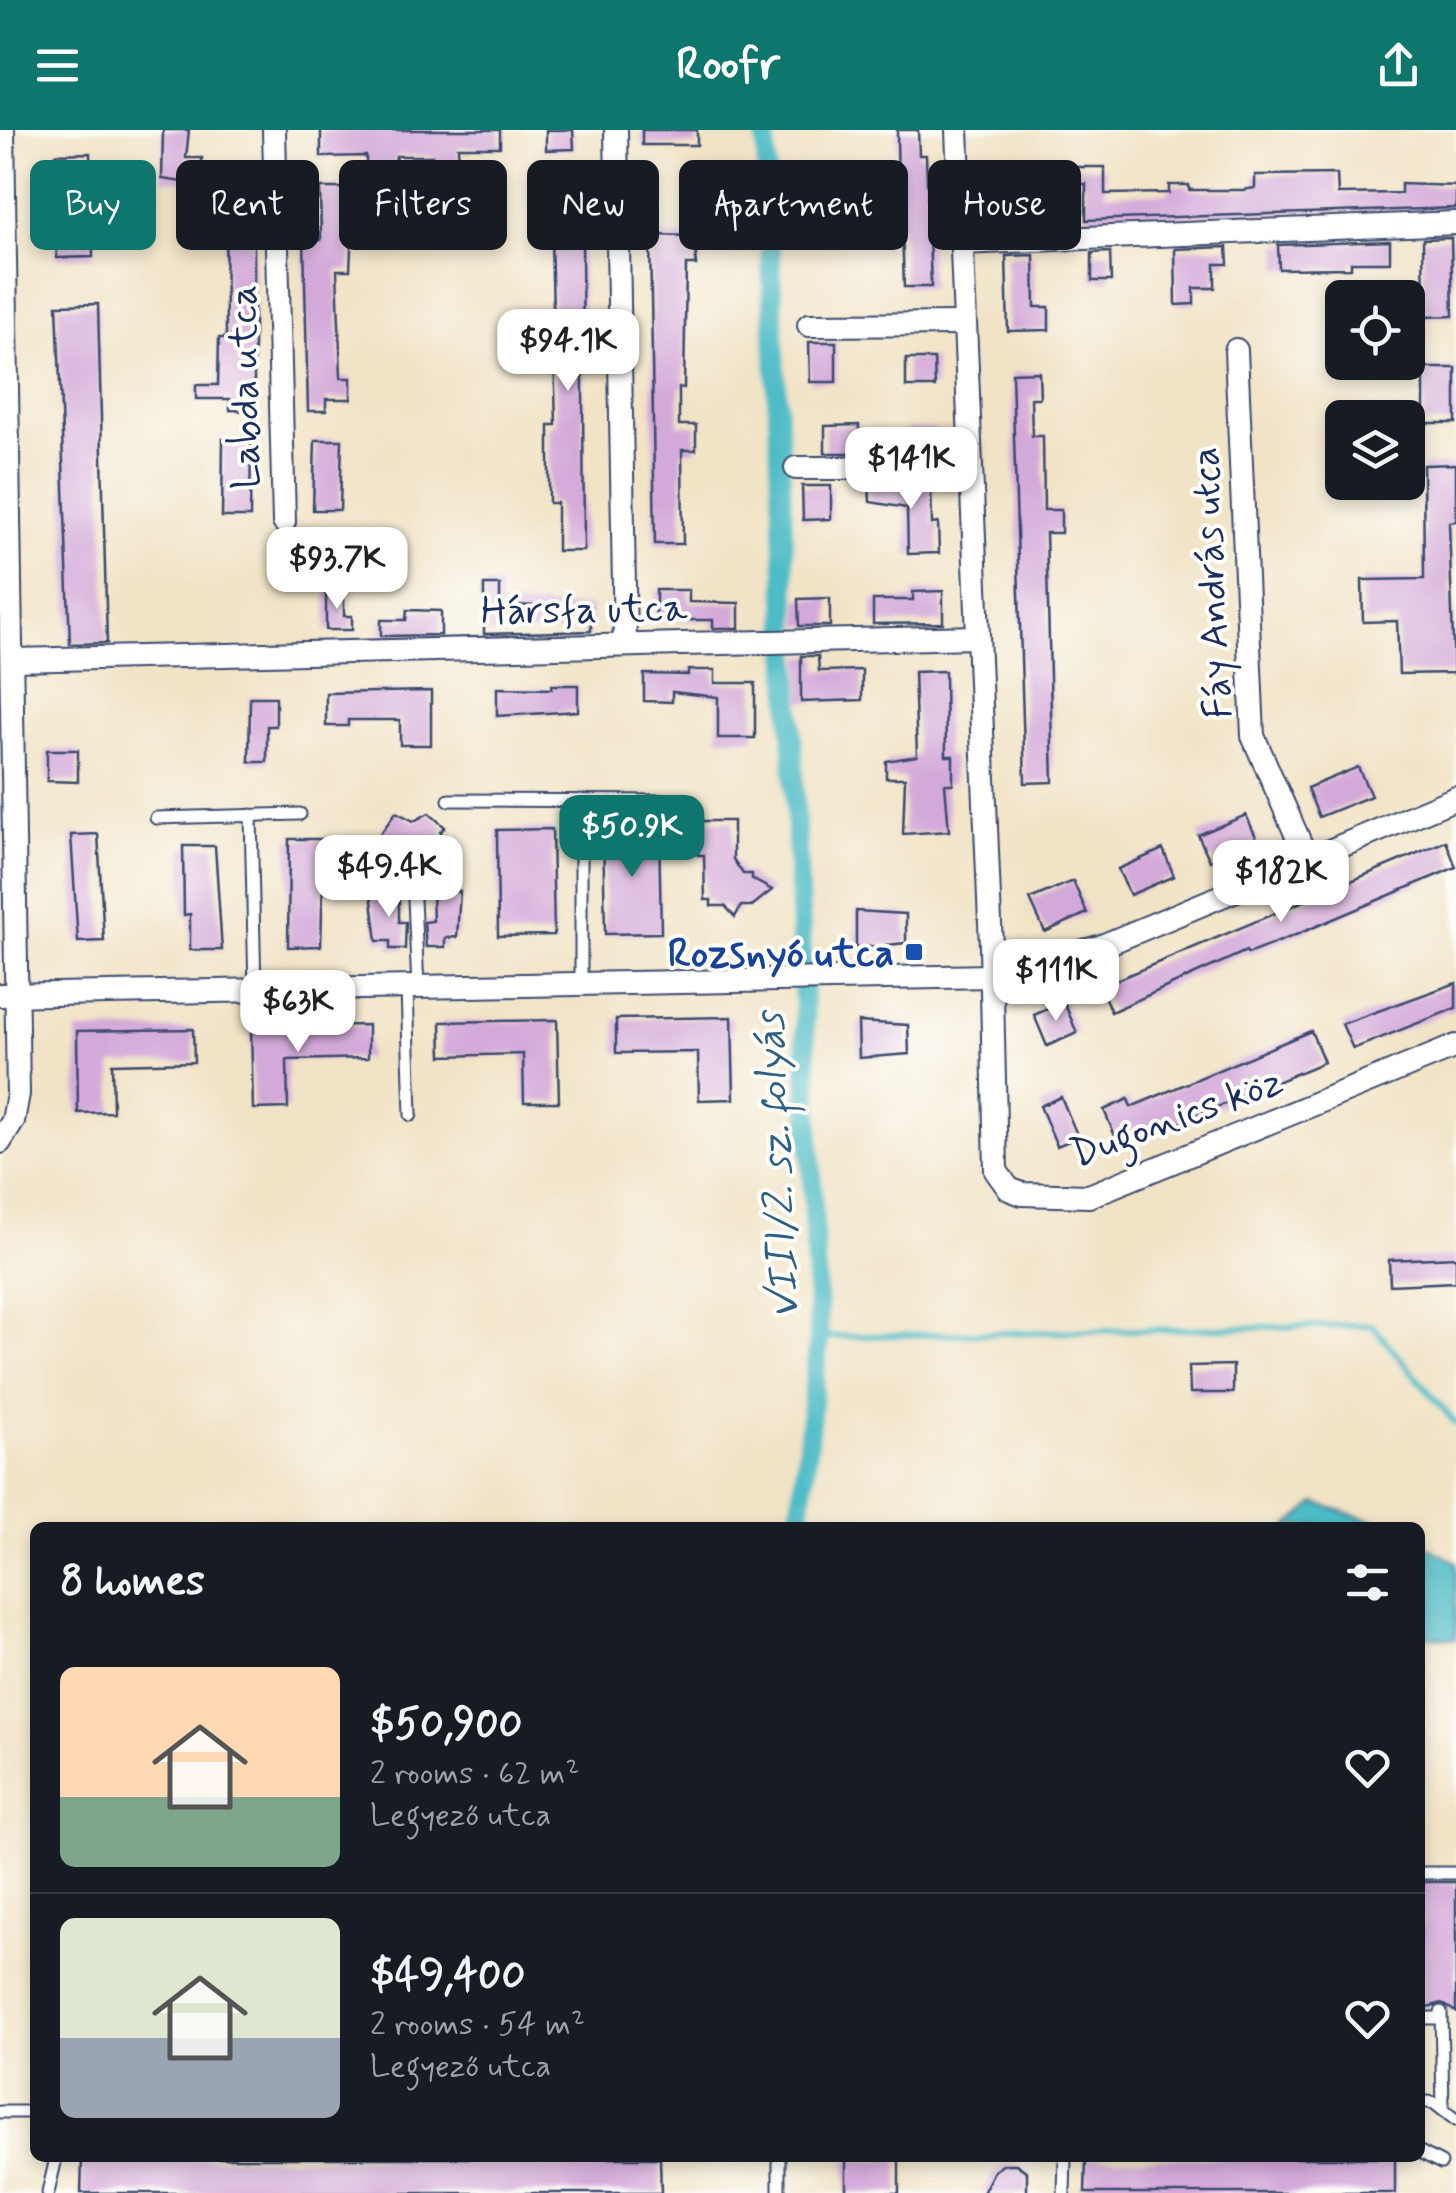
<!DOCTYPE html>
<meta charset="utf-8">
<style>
:root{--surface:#171b24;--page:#20242c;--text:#f1f3f6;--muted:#9ea1a6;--line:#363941;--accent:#0f766e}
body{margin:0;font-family:Mynerve,sans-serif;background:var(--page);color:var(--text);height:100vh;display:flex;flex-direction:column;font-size:38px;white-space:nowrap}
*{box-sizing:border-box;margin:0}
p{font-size:32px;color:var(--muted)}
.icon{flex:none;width:55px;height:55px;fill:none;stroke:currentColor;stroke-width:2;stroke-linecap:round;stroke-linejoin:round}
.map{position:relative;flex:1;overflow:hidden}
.drawer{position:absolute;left:30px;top:1392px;width:1395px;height:640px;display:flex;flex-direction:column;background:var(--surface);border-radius:15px;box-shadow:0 5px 15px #0003}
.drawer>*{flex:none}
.banner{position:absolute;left:30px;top:30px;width:1398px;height:90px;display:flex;gap:20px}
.buttons{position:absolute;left:1325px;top:150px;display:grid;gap:20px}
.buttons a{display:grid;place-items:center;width:100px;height:100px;border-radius:15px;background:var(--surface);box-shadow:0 5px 15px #0003;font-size:50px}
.price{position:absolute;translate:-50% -85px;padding:0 22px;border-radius:20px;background:#fff;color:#222;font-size:32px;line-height:65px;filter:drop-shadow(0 2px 5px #0008)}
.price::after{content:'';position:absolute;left:50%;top:60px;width:30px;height:22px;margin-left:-15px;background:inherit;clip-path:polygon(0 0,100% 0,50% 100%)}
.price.on{background:var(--accent);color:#fff}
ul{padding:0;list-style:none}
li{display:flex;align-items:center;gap:30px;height:250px;padding:0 30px}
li+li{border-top:2px solid var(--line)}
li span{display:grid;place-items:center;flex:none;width:280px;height:200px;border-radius:15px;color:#555}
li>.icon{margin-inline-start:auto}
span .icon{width:120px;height:120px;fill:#fffc;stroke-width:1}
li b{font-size:42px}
h2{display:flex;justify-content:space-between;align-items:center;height:120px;padding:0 30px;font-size:42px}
.pill{padding:0 35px;border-radius:15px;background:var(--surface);box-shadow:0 5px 15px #0003;font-size:35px;line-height:90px}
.pill.on{background:var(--accent);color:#fff}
header{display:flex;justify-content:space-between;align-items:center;height:130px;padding:0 30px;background:var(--accent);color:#fff;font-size:45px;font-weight:800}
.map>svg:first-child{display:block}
.water{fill:#4ebcc6;stroke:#347692;stroke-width:2.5}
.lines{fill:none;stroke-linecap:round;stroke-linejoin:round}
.stream{stroke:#4ebcc6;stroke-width:6}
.canal{stroke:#4ebcc6;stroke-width:20}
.building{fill:#d3a9d9}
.service-casing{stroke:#3b4a6e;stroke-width:15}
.minor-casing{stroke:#3b4a6e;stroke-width:26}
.service{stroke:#fff;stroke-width:11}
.minor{stroke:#fff;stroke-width:22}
.transit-dot{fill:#1a4fb4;stroke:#fdfcf7;stroke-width:4}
.labels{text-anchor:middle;stroke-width:8;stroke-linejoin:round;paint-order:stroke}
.street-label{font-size:40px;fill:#1b2f5e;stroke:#fdfcf7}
.transit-label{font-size:40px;font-weight:bold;fill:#164399;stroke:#fdfcf7;text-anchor:end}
.water-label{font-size:42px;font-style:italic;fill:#2d6082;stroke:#fdfcf7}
</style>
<header><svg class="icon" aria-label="menu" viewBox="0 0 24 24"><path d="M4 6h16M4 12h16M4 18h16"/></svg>Roofr<svg class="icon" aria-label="share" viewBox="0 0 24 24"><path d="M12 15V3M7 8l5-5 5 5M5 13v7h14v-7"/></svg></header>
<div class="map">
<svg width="1456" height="2063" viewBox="0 0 1456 2063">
<rect width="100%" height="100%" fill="#fdfcf7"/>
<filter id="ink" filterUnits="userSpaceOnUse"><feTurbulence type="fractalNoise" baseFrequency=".01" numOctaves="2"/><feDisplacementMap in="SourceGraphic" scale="20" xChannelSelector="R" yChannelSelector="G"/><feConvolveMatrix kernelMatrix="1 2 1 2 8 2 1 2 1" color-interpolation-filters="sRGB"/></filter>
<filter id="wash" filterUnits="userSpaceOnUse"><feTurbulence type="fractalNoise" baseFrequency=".0048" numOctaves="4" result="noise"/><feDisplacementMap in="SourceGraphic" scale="40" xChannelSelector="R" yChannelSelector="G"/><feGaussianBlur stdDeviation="2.25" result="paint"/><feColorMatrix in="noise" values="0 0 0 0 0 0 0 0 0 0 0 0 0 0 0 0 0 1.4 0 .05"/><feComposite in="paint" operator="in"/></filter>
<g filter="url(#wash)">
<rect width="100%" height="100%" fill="#f1e3c6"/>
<g class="water">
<polygon points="1316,1373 1382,1393 1391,1397 1287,1397"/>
<polygon points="1420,1413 1456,1432 1456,1509 1420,1506"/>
</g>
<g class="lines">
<polyline class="stream" points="819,1207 1372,1195 1456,1294"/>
<polyline class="canal" points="765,0 819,1207 799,1398"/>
</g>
<g id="blocks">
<g class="building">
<polygon points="163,0 189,0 186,28 202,28 202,55 162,49"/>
<polygon points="321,0 500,0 500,17 458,17 459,38 432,38 432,26 396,26 393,54 384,54 384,68 367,68 366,26 321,27"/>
<polygon points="546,0 573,0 574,19 546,20"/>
<rect x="642" y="0" width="55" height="15"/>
<polygon points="897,0 918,0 919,25 926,25 931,157 904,157 902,97 825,98 825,76 898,75"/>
<polygon points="90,23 93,127 57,128 55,24"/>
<polygon points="974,37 1010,37 1010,56 975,56"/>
<polygon points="1066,37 1105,37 1105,64 1169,63 1169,55 1189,55 1189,60 1243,60 1255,58 1255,45 1337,44 1338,64 1401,63 1401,54 1456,56 1456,78 1086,90 1086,54 1066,54"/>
<polygon points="320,58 354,58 350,140 337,140 341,248 351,248 351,269 326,269 326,281 308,281 304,110 321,110"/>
<polygon points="225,66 254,67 254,281 230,280 230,269 196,269 196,255 218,255 219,208 226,208"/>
<polygon points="650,105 696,106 696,135 686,135 684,258 679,258 679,295 696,295 696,320 682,320 683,414 655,414"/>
<polygon points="551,107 582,107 584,421 557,421 557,373 549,373 549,295 556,295"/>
<polygon points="1451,108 1453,186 1424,187 1423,109"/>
<polygon points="1390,111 1390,132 1351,132 1351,138 1279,139 1278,115"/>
<polygon points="1227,117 1228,134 1215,134 1215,158 1194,158 1194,174 1176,175 1175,119"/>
<polygon points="1110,122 1111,151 1092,151 1092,123"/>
<polygon points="1034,125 1035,177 1049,177 1049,200 1008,201 1006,126"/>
<polygon points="98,174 107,513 70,514 57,175"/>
<polygon points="809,212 836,212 836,252 810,252"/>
<polygon points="906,229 934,229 935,257 906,257"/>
<rect x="1424" y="238" width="32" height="55"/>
<polygon points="1039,242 1040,268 1031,268 1032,306 1043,306 1044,380 1061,380 1061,403 1046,403 1053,652 1025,653 1012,243"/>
<polygon points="859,295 859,303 871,303 871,323 825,323 825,296"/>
<rect x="907" y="299" width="29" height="24"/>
<polygon points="223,309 251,309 250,387 222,387"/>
<polygon points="315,310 342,310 340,380 313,380"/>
<polygon points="1456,334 1456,391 1449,392 1454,543 1399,544 1397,491 1363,492 1362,450 1424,449 1423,335"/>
<polygon points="869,353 931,353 932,394 938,393 939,423 908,424 907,378 870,372"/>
<polygon points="802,356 831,356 831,389 803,390"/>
<polygon points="484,455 500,455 500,475 591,477 591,501 484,504"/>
<polygon points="656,460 689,460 689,472 739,473 739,498 713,498 713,490 656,490"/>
<polygon points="326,461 344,461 344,486 352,486 352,500 326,500"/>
<polygon points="943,461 943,493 873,494 873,470 913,470 913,462"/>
<polygon points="830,468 830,496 799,496 798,469"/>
<polygon points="407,480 441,481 441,505 381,506 381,490 406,490"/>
<polygon points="801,526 818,526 819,541 862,540 862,570 801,572"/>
<polygon points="688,540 715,540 715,553 755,553 755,608 718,608 718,567 672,562 672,572 644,571 644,544 688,545"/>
<polygon points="945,541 946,626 953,626 953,654 945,654 949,701 903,704 905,648 886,648 886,631 917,626 914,542"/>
<polygon points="552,555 578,555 578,581 497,586 497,558 552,559"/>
<polygon points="431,561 431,615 400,615 400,590 348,590 348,596 326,596 326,563"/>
<polygon points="250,567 276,567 276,596 267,596 267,632 249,632"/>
<polygon points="47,620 78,620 78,652 47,651"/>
<polygon points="1358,637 1371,666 1319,687 1307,658"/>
<polygon points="396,682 414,691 429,683 445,697 440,702 459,721 454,726 460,732 447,745 415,712 382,747 369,735 375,728 368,721"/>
<polygon points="1246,685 1258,711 1210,731 1198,705"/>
<polygon points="690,691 733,691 733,729 743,744 752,744 752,749 772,760 752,776 741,776 735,787 725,776 711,776 711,770 705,770 704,725 698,725 698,717 690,717"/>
<polygon points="659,697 661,803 605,804 603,698"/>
<polygon points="552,699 554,805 498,806 497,700"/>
<polygon points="98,704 104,811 78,812 71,705"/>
<polygon points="289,709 324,709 321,816 288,817"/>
<polygon points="1446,711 1456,737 1298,804 1248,824 1246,821 1111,882 1100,857"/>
<polygon points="183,716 215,716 222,820 190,820 190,784 184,785"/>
<polygon points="1163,719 1174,746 1130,765 1118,739"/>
<polygon points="1073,751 1087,783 1045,802 1030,769"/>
<polygon points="460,761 457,807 445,808 445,817 426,817 424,792 433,791 432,762"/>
<polygon points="371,763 399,763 399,792 406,792 405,819 390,819 390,811 377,811"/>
<polygon points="856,781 906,784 906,813 856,818"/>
<polygon points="1456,853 1456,878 1353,919 1342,894"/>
<polygon points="1064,872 1077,903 1047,916 1034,885"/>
<polygon points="732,887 734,969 699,970 698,922 616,923 616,889"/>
<polygon points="557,890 559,972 524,972 523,924 442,926 441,892"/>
<polygon points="858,892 908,895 909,924 859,928"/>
<polygon points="368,895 368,928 287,930 288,978 253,979 251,897"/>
<polygon points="193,899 194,932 112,934 113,982 78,983 77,901"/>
<polygon points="1311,901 1324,932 1120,1018 1104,980 1128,969 1131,977"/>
<polygon points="1061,967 1078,1007 1057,1016 1040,976"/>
<polygon points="1456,1127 1456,1152 1390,1155 1389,1130"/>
<polygon points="1233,1235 1233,1263 1190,1263 1189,1236"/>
<polygon points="1420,1752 1456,1752 1456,1882 1442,1873 1420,1879"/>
<polygon points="82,2028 660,2028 661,2063 81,2063"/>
<polygon points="1086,2028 1395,2028 1395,2063 1085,2063"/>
<rect x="846" y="2030" width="53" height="33"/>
<polygon points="1004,2034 1016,2034 1027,2042 1027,2063 983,2063 994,2041"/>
</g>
</g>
</g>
<g filter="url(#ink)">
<use href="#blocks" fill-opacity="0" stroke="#3b4a6e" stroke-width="2.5"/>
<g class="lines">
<g class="service-casing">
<g id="service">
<polyline points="449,670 690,671"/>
<polyline points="251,685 255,860"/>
<polyline points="156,688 300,684"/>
<polyline points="413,747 418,858"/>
<polyline points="581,855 581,670"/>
<polyline points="407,858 411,985"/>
<polyline points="1420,1743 1456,1743"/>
<polyline points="1441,1882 1443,1979"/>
<polyline points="1420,1888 1440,1888"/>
<polyline points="1420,1971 1434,1973 1456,1990"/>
<polyline points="0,1982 35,1982"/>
<polyline points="1420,2022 1441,2033"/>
<polyline points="48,2063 56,2028"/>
<polyline points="779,2063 779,2028"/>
<polyline points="1064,2063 1065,2028"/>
</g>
</g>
<g class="minor-casing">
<g id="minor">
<polyline points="274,0 284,392"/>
<polyline points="616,0 625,514"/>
<polyline points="957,0 991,817 996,1041 1009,1059 1022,1064 1089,1066 1456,916"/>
<polyline points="960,113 1456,93"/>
<polyline points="809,195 963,194"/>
<polyline points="1236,220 1253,606 1308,731"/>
<polyline points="796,338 969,338"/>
<polyline points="14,530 976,507"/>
<polyline points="0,865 992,846 1102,816 1456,668"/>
<polyline points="0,1012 13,991 18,964 3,0"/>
</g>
</g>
<use href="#service" class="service"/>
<use href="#minor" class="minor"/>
</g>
</g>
<rect class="transit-dot" x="904" y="812" width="20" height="20" rx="5"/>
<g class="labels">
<g class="street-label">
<text transform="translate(243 257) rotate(-91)" y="14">Labda utca</text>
<text transform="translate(1210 453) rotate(-93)" y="14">Fáy András utca</text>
<text transform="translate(584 478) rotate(-1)" y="14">Hársfa utca</text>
<text transform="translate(1176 986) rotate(-20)" y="14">Dugonics köz</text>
</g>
<g class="transit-label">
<text x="894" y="836">Rozsnyó utca</text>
</g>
<g class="water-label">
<text transform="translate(775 1036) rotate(-93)" y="15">VIII/2. sz. folyás</text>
</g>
</g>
</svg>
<div class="buttons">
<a><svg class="icon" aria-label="locate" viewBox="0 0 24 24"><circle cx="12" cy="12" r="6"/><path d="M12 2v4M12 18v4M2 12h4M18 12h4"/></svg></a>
<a><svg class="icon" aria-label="layers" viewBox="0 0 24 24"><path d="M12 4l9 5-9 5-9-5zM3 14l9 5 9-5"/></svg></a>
</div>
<b class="price" style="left:568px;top:264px">$94.1K</b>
<b class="price" style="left:911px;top:382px">$141K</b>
<b class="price" style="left:337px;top:482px">$93.7K</b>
<b class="price on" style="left:632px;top:750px">$50.9K</b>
<b class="price" style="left:389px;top:790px">$49.4K</b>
<b class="price" style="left:1281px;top:795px">$182K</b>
<b class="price" style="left:1056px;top:894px">$111K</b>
<b class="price" style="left:298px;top:925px">$63K</b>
<div class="banner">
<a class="pill on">Buy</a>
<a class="pill">Rent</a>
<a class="pill">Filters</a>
<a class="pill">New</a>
<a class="pill">Apartment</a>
<a class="pill">House</a>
</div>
<section class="drawer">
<h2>8 homes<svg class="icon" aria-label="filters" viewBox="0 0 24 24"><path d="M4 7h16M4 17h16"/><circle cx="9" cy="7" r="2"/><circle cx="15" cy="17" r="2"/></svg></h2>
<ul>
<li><span style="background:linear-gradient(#ffd9b3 65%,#7fa58c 0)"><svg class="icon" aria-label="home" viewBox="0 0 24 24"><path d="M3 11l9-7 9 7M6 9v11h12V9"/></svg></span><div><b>$50,900</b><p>2 rooms · 62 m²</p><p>Legyező utca</p></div><svg class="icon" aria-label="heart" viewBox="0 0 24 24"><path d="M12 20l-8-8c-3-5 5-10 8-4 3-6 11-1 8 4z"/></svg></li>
<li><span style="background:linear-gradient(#dfe7d0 60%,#9aa5b1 0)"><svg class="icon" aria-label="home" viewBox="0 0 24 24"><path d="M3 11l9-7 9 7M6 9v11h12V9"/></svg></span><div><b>$49,400</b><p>2 rooms · 54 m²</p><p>Legyező utca</p></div><svg class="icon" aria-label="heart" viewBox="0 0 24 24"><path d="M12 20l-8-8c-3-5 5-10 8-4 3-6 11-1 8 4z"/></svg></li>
</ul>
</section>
</div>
